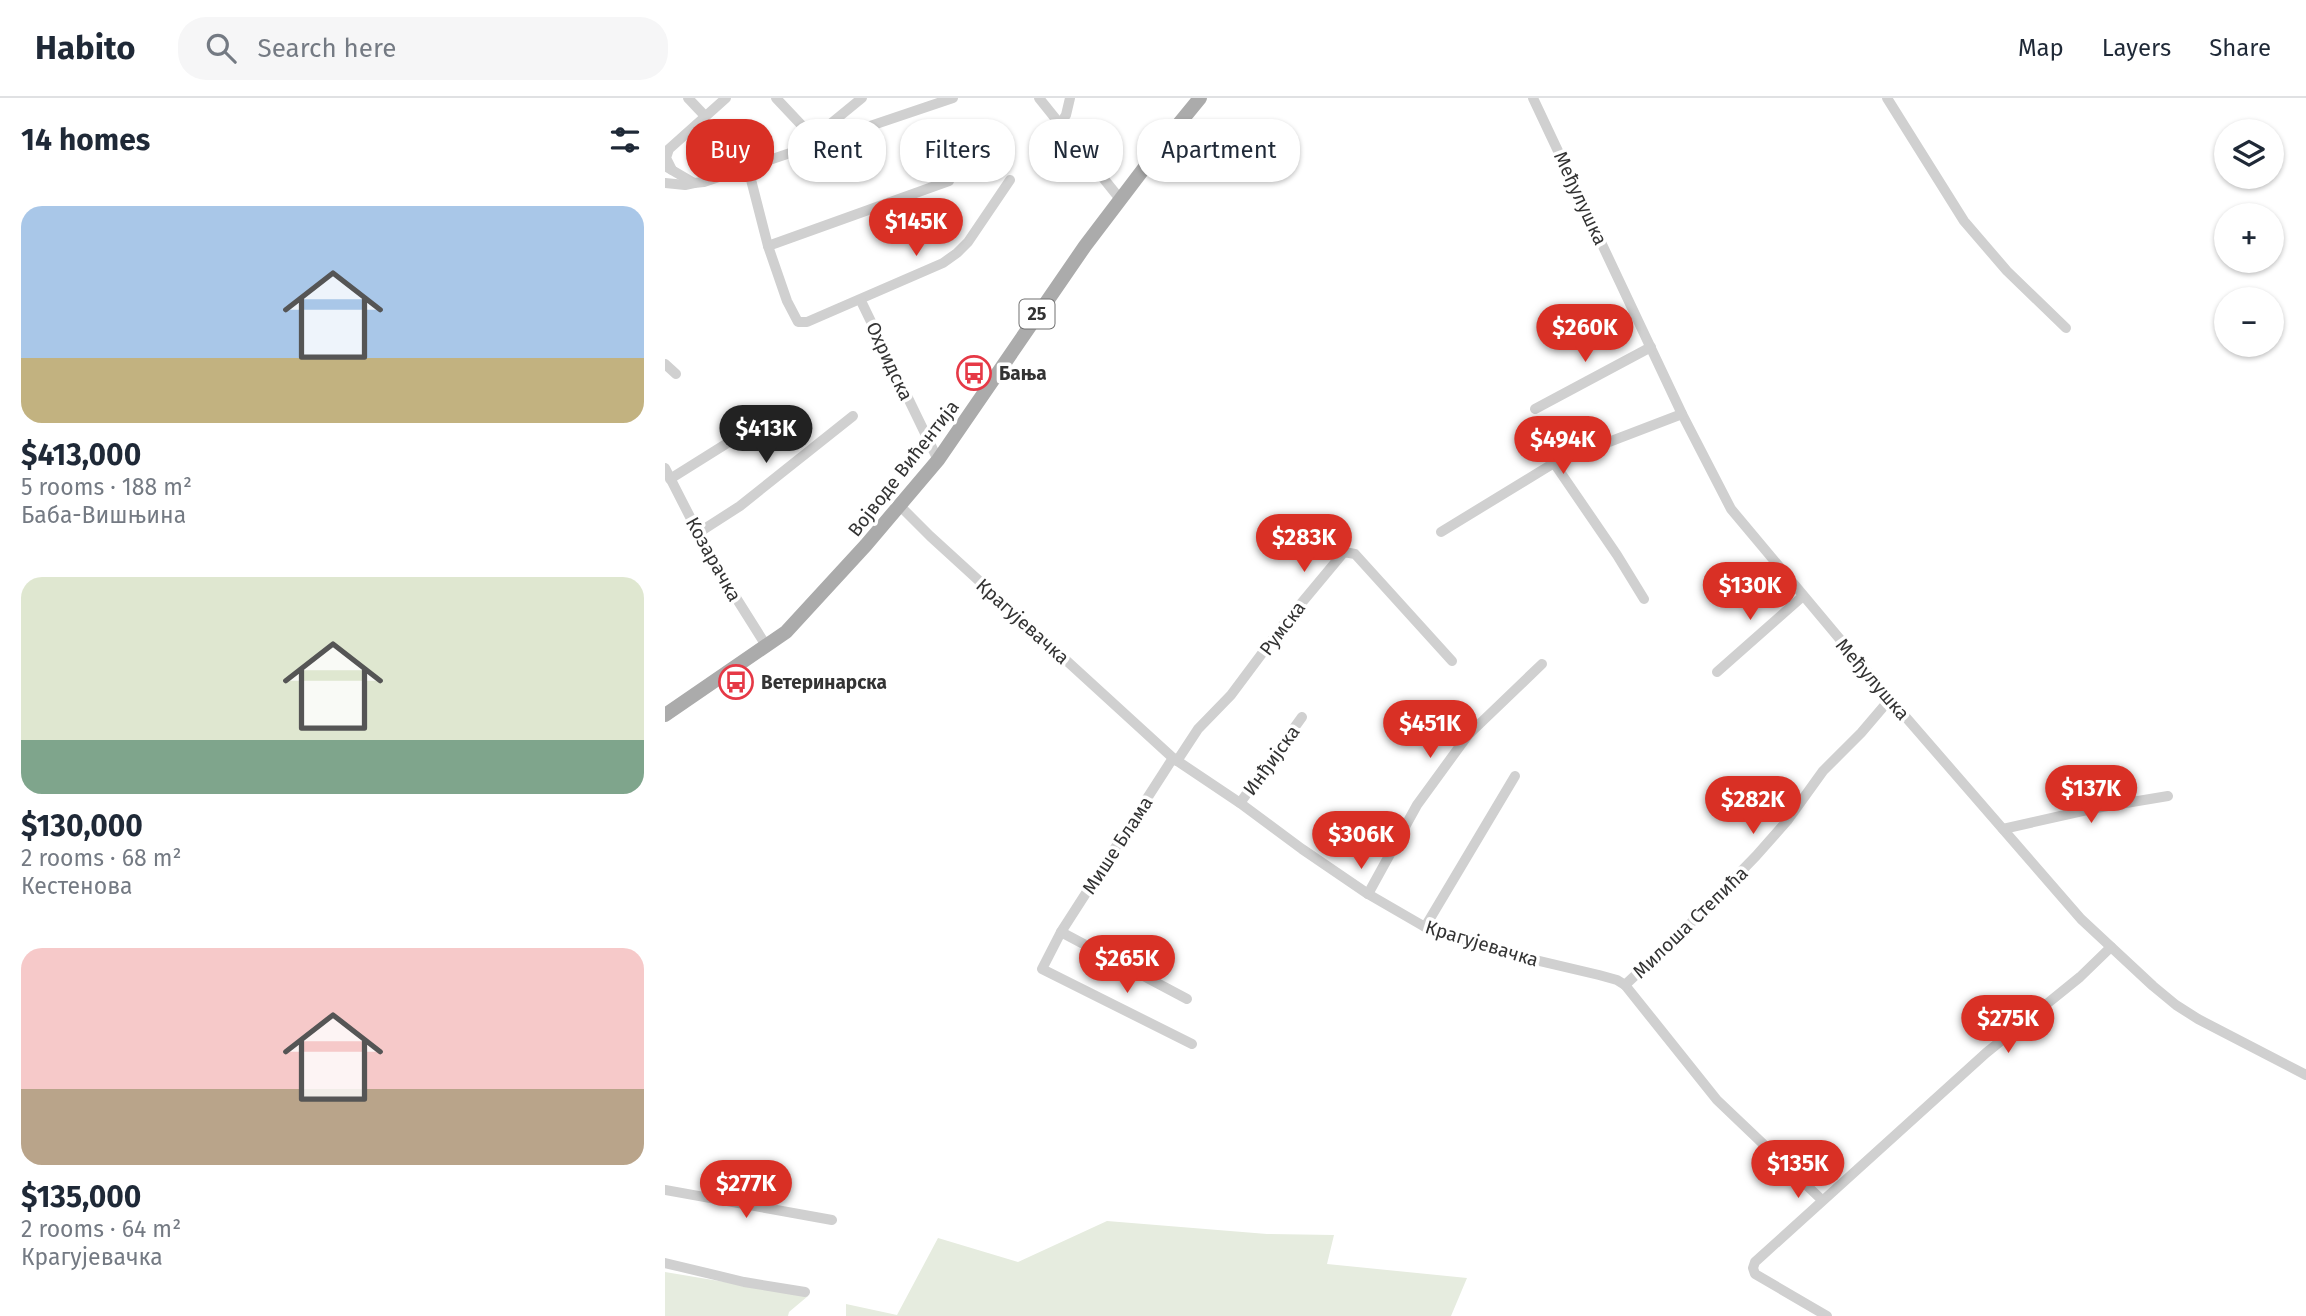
<!DOCTYPE html>
<meta charset="utf-8">
<style>
:root{--surface:#fff;--page:#f6f6f7;--text:#1f2937;--muted:#747a83;--line:#e0e1e3;--accent:#d93025}
body{margin:0;font-family:"Fira Sans",sans-serif;background:var(--page);color:var(--text);height:100vh;display:flex;flex-direction:column;font-size:26px;white-space:nowrap}
*{box-sizing:border-box;margin:0}
p{font-size:23px;color:var(--muted)}
.icon{flex:none;width:38px;height:38px;fill:none;stroke:currentColor;stroke-width:2;stroke-linecap:round;stroke-linejoin:round}
.map{position:relative;flex:1;overflow:hidden}
.sheet{display:flex;flex-direction:column;background:var(--surface);width:665px}
.sheet>*{flex:none}
.banner{position:absolute;left:21px;top:21px;width:665px;height:63px;display:flex;gap:14px}
.controls{position:absolute;left:1549px;top:21px;display:grid;gap:14px}
.controls a{display:grid;place-items:center;width:70px;height:70px;border-radius:50%;background:var(--surface);box-shadow:0 2px 5px #0004;font-size:35px}
.price{position:absolute;translate:-50% -60px;padding:0 16px;border-radius:24px;background:var(--accent);color:#fff;font-size:23px;line-height:46px;filter:drop-shadow(0 2px 4px #0008)}
.price::after{content:'';position:absolute;left:50%;top:42px;width:21px;height:16px;margin-left:-10px;background:inherit;clip-path:polygon(0 0,100% 0,50% 100%)}
.price.on{background:#222;color:#fff}
ul{padding:0;list-style:none}
li{display:grid;align-content:center;gap:14px;height:371px;padding:0 21px}
li span{display:grid;place-items:center;height:217px;border-radius:21px;color:#555}
li>.icon{margin-inline-start:auto}
span .icon{width:126px;height:126px;fill:#fffc;stroke-width:1}
li b{font-size:30px}
h2{display:flex;justify-content:space-between;align-items:center;height:84px;padding:0 21px;font-size:30px}
.chip{padding:0 24px;border-radius:28px;background:var(--surface);box-shadow:0 2px 5px #0004;font-size:24px;line-height:63px}
.chip.on{background:var(--accent);color:#fff}
header{display:flex;align-items:center;gap:42px;box-sizing:border-box;height:98px;padding:0 35px;background:var(--surface);border-bottom:2px solid var(--line)}
header strong{font-size:33px}
nav{display:flex;gap:38px;margin-inline-start:auto;font-size:24px}
.search{width:490px;height:63px;background:var(--page);display:flex;align-items:center;gap:18px;box-sizing:border-box;padding:0 24px;border-radius:28px;color:var(--muted);font-size:26px}
main{display:flex;flex:1;min-height:0}
.map>svg:first-child{display:block}
.green{fill:#e6ecdf}
.lines{fill:none;stroke-linecap:round;stroke-linejoin:round}
.minor{stroke:#d0d0d0;stroke-width:10}
.major{stroke:#ababab;stroke-width:14}
.labels{text-anchor:middle;stroke-width:7;stroke-linejoin:round;paint-order:stroke}
.shield{fill:#fff;stroke:#707070;stroke-width:2}
.shield-label{font-size:18px;font-weight:bold;fill:#333}
.street-label{font-size:19px;fill:#333;stroke:#fff}
.poi-label{font-size:19px;font-weight:bold;fill:#333;stroke:#fff;text-anchor:start}
</style>
<header>
<strong>Habito</strong>
<div class="search"><svg class="icon" aria-label="search" viewBox="0 0 24 24"><circle cx="10" cy="10" r="6"/><path d="M15 15l6 6"/></svg>Search here</div>
<nav><a>Map</a><a>Layers</a><a>Share</a></nav>
</header>
<main>
<section class="sheet">
<h2>14 homes<svg class="icon" aria-label="filters" viewBox="0 0 24 24"><path d="M4 7h16M4 17h16"/><circle cx="9" cy="7" r="2"/><circle cx="15" cy="17" r="2"/></svg></h2>
<ul>
<li><span style="background:linear-gradient(#a9c7e8 70%,#c2b280 0)"><svg class="icon" aria-label="home" viewBox="0 0 24 24"><path d="M3 11l9-7 9 7M6 9v11h12V9"/></svg></span><div><b>$413,000</b><p>5 rooms · 188 m²</p><p>Баба-Вишњина</p></div></li>
<li><span style="background:linear-gradient(#dfe7d0 75%,#7fa58c 0)"><svg class="icon" aria-label="home" viewBox="0 0 24 24"><path d="M3 11l9-7 9 7M6 9v11h12V9"/></svg></span><div><b>$130,000</b><p>2 rooms · 68 m²</p><p>Кестенова</p></div></li>
<li><span style="background:linear-gradient(#f6c9c9 65%,#b9a48a 0)"><svg class="icon" aria-label="home" viewBox="0 0 24 24"><path d="M3 11l9-7 9 7M6 9v11h12V9"/></svg></span><div><b>$135,000</b><p>2 rooms · 64 m²</p><p>Крагујевачка</p></div></li>
</ul>
</section>
<div class="map">
<svg width="1641" height="1218" viewBox="0 0 1641 1218">
<rect width="100%" height="100%" fill="#fff"/>
<g class="green">
<polygon points="442,1123 602,1136 669,1137 662,1166 802,1180 786,1218 181,1218 181,1206 232,1217 273,1140 353,1164"/>
<polygon points="0,1174 143,1198 124,1214 123,1218 0,1218"/>
</g>
<g class="lines">
<g class="minor">
<polyline points="23,0 40,18"/>
<polyline points="111,0 143,34 146,48"/>
<polyline points="374,0 455,101"/>
<polyline points="868,0 1017,316 1066,411 1225,601 1416,821 1488,888 1511,907 1533,921 1641,977"/>
<polyline points="1222,0 1299,123 1342,173 1401,230"/>
<polyline points="395,26 401,17 405,0"/>
<polyline points="146,48 153,36 197,0"/>
<polyline points="0,68 29,85 39,84 288,0"/>
<polyline points="83,70 103,148 122,203 133,224 142,224 278,165 292,155 303,144 345,82"/>
<polyline points="7,72 1,60 4,51 61,0"/>
<polyline points="0,85 20,87 29,85"/>
<polyline points="103,148 284,83"/>
<polyline points="196,203 273,362"/>
<polyline points="0,266 11,276"/>
<polyline points="870,311 986,249"/>
<polyline points="889,365 952,457 979,501"/>
<polyline points="0,370 46,460 102,549"/>
<polyline points="5,381 96,324"/>
<polyline points="235,408 265,438 508,660 575,705 637,751 703,796 760,829 845,856 934,877 952,882 960,887 1052,1002 1157,1102"/>
<polyline points="776,434 889,365 1017,316"/>
<polyline points="33,435 75,408 188,318"/>
<polyline points="1052,574 1138,498"/>
<polyline points="508,660 396,834 377,871 527,946"/>
<polyline points="512,663 533,631 566,597 619,526 679,454 690,456 787,563"/>
<polyline points="575,705 637,619"/>
<polyline points="1338,731 1431,710 1503,698"/>
<polyline points="703,796 752,707 803,637 877,566"/>
<polyline points="760,829 850,678"/>
<polyline points="396,834 522,901"/>
<polyline points="960,887 1022,829 1091,758 1122,723 1158,673 1196,635 1225,601"/>
<polyline points="0,1092 167,1122"/>
<polyline points="0,1165 79,1184 140,1194"/>
<polyline points="1162,1218 1090,1176 1088,1170 1090,1164 1321,955 1415,879 1446,849"/>
</g>
<polyline class="major" points="0,617 121,534 201,447 273,362 420,148 499,44 535,0"/>
</g>
<defs>
<g id="bus-ring" transform="scale(1.75)"><circle r="9.5" fill="#fff" stroke="#e63946" stroke-width="1.5"/><path d="M-5-6H5V4H4V6H2V4H-2V6H-4V4H-5ZM-3.5-4V0h7V-4ZM-3.5 1.2v1.5H-2V1.2ZM2 1.2v1.5H3.5V1.2Z" fill="#e63946"/></g>
</defs>
<g fill-rule="evenodd">
<use href="#bus-ring" x="309" y="275"/>
<use href="#bus-ring" x="71" y="584"/>
</g>
<g class="labels">
<rect class="shield" x="354.5" y="201.5" width="35" height="29" rx="5"/>
<g class="shield-label">
<text x="372" y="222">25</text>
</g>
<g class="street-label">
<text transform="translate(916 100) rotate(65)" y="7">Међулушка</text>
<text transform="translate(225 263) rotate(65)" y="7">Охридска</text>
<text transform="translate(238 370) rotate(-52)" y="7">Војводе Вићентија</text>
<text transform="translate(49 461) rotate(61)" y="7">Козарачка</text>
<text transform="translate(358 523) rotate(42)" y="7">Крагујевачка</text>
<text transform="translate(617 530) rotate(-53)" y="7">Румска</text>
<text transform="translate(1208 581) rotate(49)" y="7">Међулушка</text>
<text transform="translate(606 662) rotate(-54)" y="7">Инђијска</text>
<text transform="translate(452 747) rotate(-57)" y="7">Мише Блама</text>
<text transform="translate(1025 824) rotate(-44)" y="7">Милоша Степића</text>
<text transform="translate(817 845) rotate(17)" y="7">Крагујевачка</text>
</g>
<g class="poi-label">
<text x="334" y="282">Бања</text>
<text x="96" y="591">Ветеринарска</text>
</g>
</g>
</svg>
<div class="controls">
<a><svg class="icon" aria-label="layers" viewBox="0 0 24 24"><path d="M12 4l9 5-9 5-9-5zM3 14l9 5 9-5"/></svg></a>
<a>+</a>
<a>−</a>
</div>
<b class="price" style="left:251px;top:160px">$145K</b>
<b class="price" style="left:920px;top:266px">$260K</b>
<b class="price on" style="left:101px;top:367px">$413K</b>
<b class="price" style="left:898px;top:378px">$494K</b>
<b class="price" style="left:639px;top:476px">$283K</b>
<b class="price" style="left:1085px;top:524px">$130K</b>
<b class="price" style="left:765px;top:662px">$451K</b>
<b class="price" style="left:1426px;top:727px">$137K</b>
<b class="price" style="left:1088px;top:738px">$282K</b>
<b class="price" style="left:696px;top:773px">$306K</b>
<b class="price" style="left:462px;top:897px">$265K</b>
<b class="price" style="left:1343px;top:957px">$275K</b>
<b class="price" style="left:1133px;top:1102px">$135K</b>
<b class="price" style="left:81px;top:1122px">$277K</b>
<div class="banner">
<a class="chip on">Buy</a>
<a class="chip">Rent</a>
<a class="chip">Filters</a>
<a class="chip">New</a>
<a class="chip">Apartment</a>
</div>
</div>
</main>
